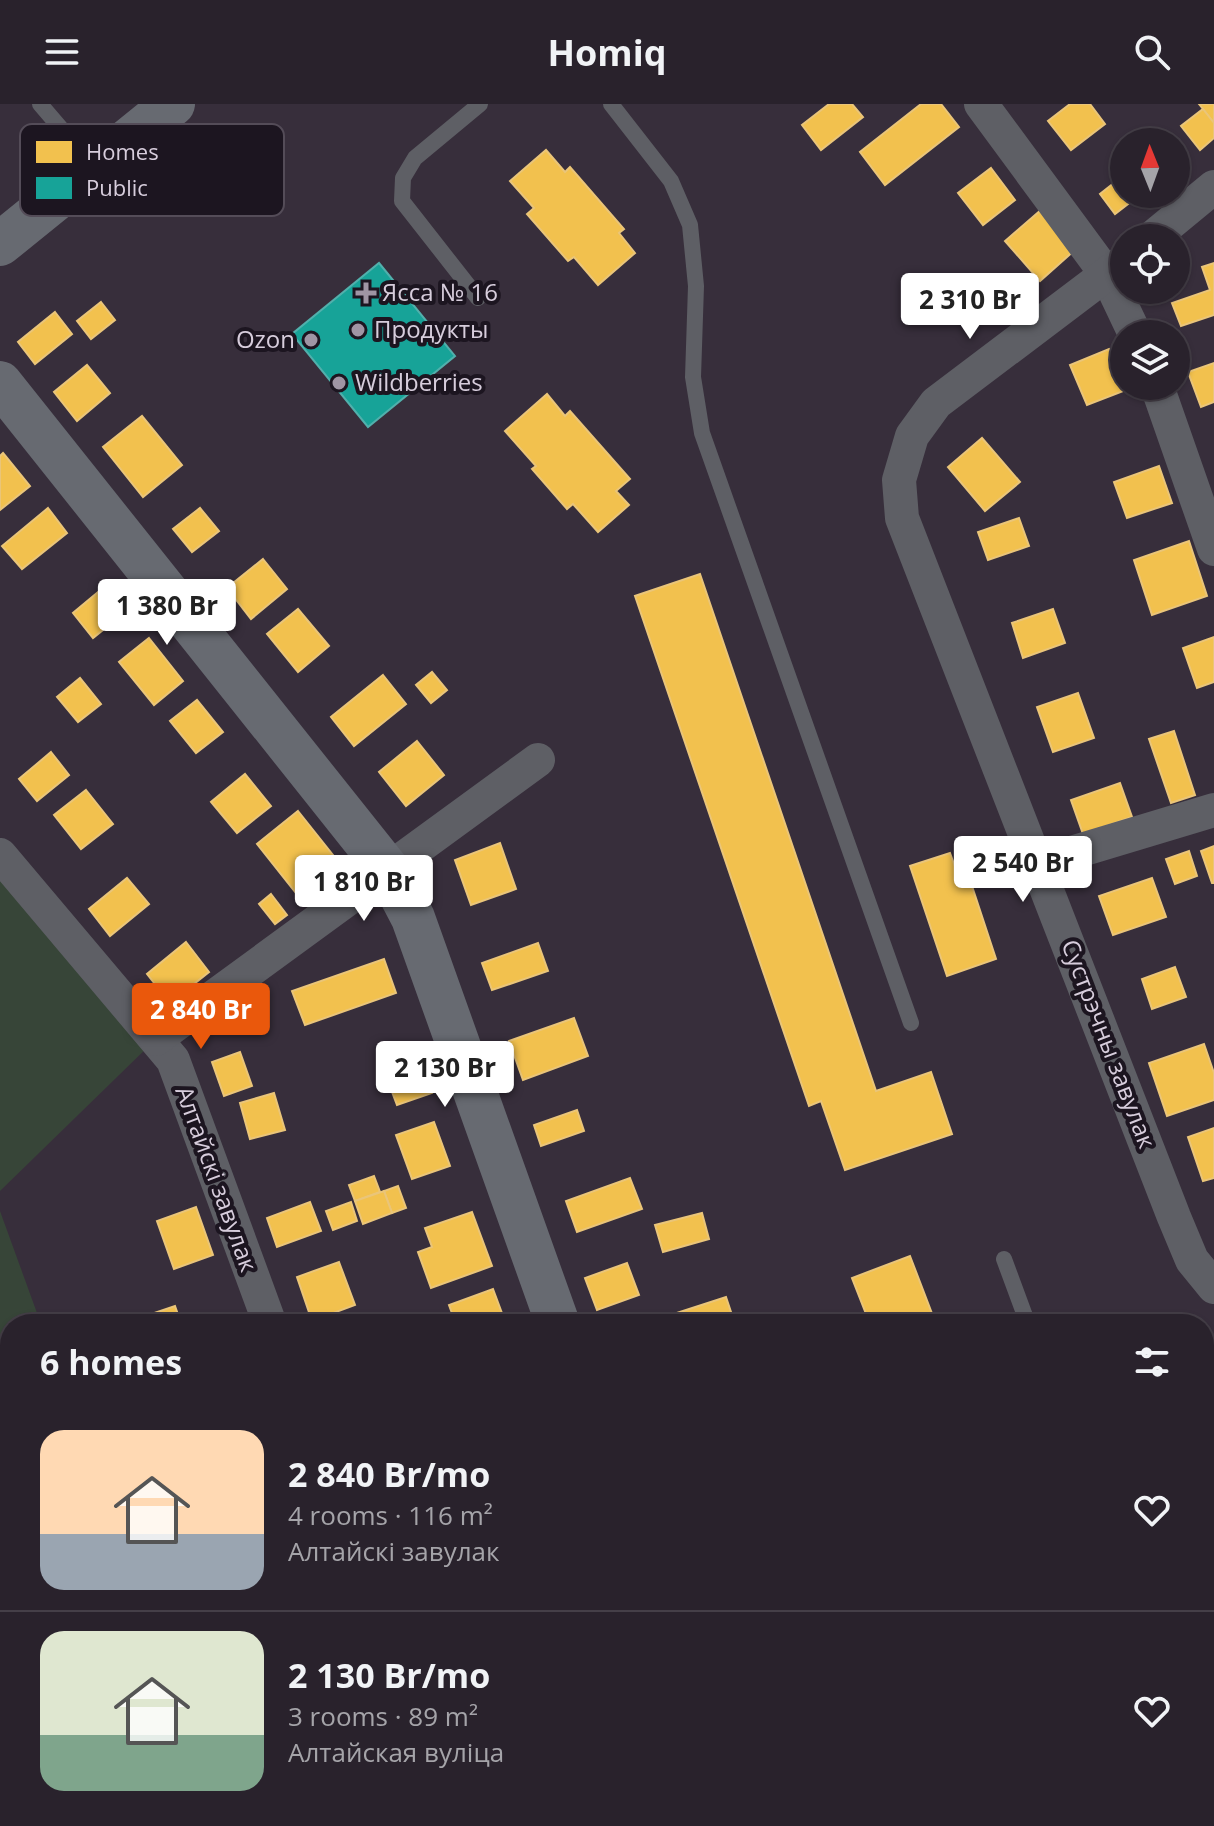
<!DOCTYPE html>
<meta charset="utf-8">
<style>
:root{--surface:#29222c;--page:#312a34;--text:#f1f3f6;--muted:#a5a4a9;--line:#453f48;--accent:#ea580c}
body{margin:0;font-family:"Open Sans",sans-serif;background:var(--page);color:var(--text);height:100vh;display:flex;flex-direction:column;font-size:30px;white-space:nowrap}
*{box-sizing:border-box;margin:0}
p{font-size:26px;color:var(--muted)}
.icon{flex:none;width:44px;height:44px;fill:none;stroke:currentColor;stroke-width:2;stroke-linecap:round;stroke-linejoin:round}
.map{position:relative;flex:1;overflow:hidden}
.drawer{position:absolute;left:0px;top:1210px;width:1214px;height:512px;display:flex;flex-direction:column;background:var(--surface);border-radius:32px 32px 0 0;box-shadow:0 2px 6px #0004,0 0 0 2px var(--line)}
.drawer>*{flex:none}
.needle{width:52px;rotate:359deg}
.buttons{position:absolute;left:1110px;top:24px;display:grid;gap:16px}
.buttons a{display:grid;place-items:center;width:80px;height:80px;border-radius:50%;background:var(--surface);box-shadow:0 2px 6px #0004,0 0 0 2px var(--line);font-size:40px}
.price{position:absolute;translate:-50% -68px;padding:0 18px;border-radius:8px;background:#fff;color:#222;font-size:26px;line-height:52px;filter:drop-shadow(0 2px 4px #0008)}
.price::after{content:'';position:absolute;left:50%;top:48px;width:24px;height:18px;margin-left:-12px;background:inherit;clip-path:polygon(0 0,100% 0,50% 100%)}
.price.selected{background:var(--accent);color:#fff}
ul{padding:0;list-style:none}
li{display:flex;align-items:center;gap:24px;height:200px;padding:0 40px}
li+li{border-top:2px solid var(--line)}
li span{display:grid;place-items:center;flex:none;width:224px;height:160px;border-radius:24px;color:#555}
li>.icon{margin-inline-start:auto}
span .icon{width:96px;height:96px;fill:#fffc;stroke-width:1}
li b{font-size:34px}
h2{display:flex;justify-content:space-between;align-items:center;height:96px;padding:0 40px;font-size:34px}
header{display:flex;justify-content:space-between;align-items:center;height:104px;padding:0 40px;background:var(--surface);font-size:36px;font-weight:700}
.map>svg:first-child{display:block}
.green{fill:#374538}
.homes{fill:#f2c14e;stroke:#eac579;stroke-width:2}
.public{fill:#17a398;stroke:#51b0ac;stroke-width:2}
.lines{fill:none;stroke-linecap:round;stroke-linejoin:round}
.lane{stroke:#5e5f65;stroke-width:16}
.street{stroke:#5e5f65;stroke-width:34}
.secondary{stroke:#676a71;stroke-width:44}
.poi-dot{fill:#9f95a4;stroke:#1c1520;stroke-width:3}
.labels{text-anchor:middle;stroke-width:8;stroke-linejoin:round;paint-order:stroke}
.poi-label{font-size:24px;fill:#d7cddc;stroke:#1c1520;text-anchor:start}
.street-label{font-size:24px;fill:#d7cddc;stroke:#1c1520}
.key{fill:#1c1520;stroke:#544c58;stroke-width:2}
.key-label{font-size:22px;fill:#d7cddc}
</style>
<header><svg class="icon" aria-label="menu" viewBox="0 0 24 24"><path d="M4 6h16M4 12h16M4 18h16"/></svg>Homiq<svg class="icon" aria-label="search" viewBox="0 0 24 24"><circle cx="10" cy="10" r="6"/><path d="M15 15l6 6"/></svg></header>
<div class="map">
<svg width="1214" height="1722" viewBox="0 0 1214 1722">
<rect width="100%" height="100%" fill="#372e3b"/>
<g class="green">
<polygon points="0,748 156,935 0,1087"/>
<polygon points="0,1107 41,1220 10,1220 10,1712 221,1712 225,1722 0,1722"/>
</g>
<g class="homes">
<polygon points="829,0 852,0 863,13 821,46 802,21"/>
<polygon points="921,0 941,0 959,23 885,81 860,48"/>
<polygon points="1070,0 1090,0 1105,20 1071,46 1048,17"/>
<polygon points="1199,0 1214,0 1214,19 1203,5"/>
<polygon points="1203,5 1214,19 1214,34 1200,46 1181,22"/>
<polygon points="546,46 565,68 570,63 624,125 619,129 635,149 598,181 574,153 568,157 527,110 534,104 510,77"/>
<polygon points="991,64 1015,96 983,121 958,89"/>
<polygon points="1124,71 1124,90 1141,90 1115,110 1100,90"/>
<polygon points="1041,106 1076,145 1040,177 1005,137"/>
<polygon points="1214,159 1214,211 1181,222 1172,199 1210,186 1202,163"/>
<polygon points="101,198 115,216 91,235 77,217"/>
<polygon points="55,208 72,230 35,260 18,238"/>
<polygon points="1109,245 1126,286 1087,301 1070,261"/>
<polygon points="1214,259 1214,298 1201,303 1188,268"/>
<polygon points="87,261 110,289 77,317 54,288"/>
<polygon points="547,290 565,312 570,307 630,375 616,387 629,401 598,428 573,400 567,405 532,365 536,362 505,327"/>
<polygon points="142,312 182,361 143,393 103,343"/>
<polygon points="982,334 1020,378 985,407 948,363"/>
<polygon points="3,349 30,382 0,406 0,352"/>
<polygon points="1159,362 1172,399 1127,414 1114,378"/>
<polygon points="48,404 67,429 22,465 2,442"/>
<polygon points="200,404 219,427 192,448 173,425"/>
<polygon points="1019,414 1029,442 988,456 978,428"/>
<polygon points="1189,437 1207,492 1152,511 1134,456"/>
<polygon points="263,455 287,485 251,515 227,484"/>
<polygon points="700,470 876,987 931,968 952,1030 845,1066 821,997 809,1002 635,492"/>
<polygon points="109,479 129,505 93,534 73,509"/>
<polygon points="298,505 329,542 298,568 267,530"/>
<polygon points="1053,505 1065,539 1023,554 1012,519"/>
<polygon points="1214,533 1214,578 1197,584 1183,544"/>
<polygon points="149,534 183,577 154,601 119,558"/>
<polygon points="432,568 447,586 431,599 416,581"/>
<polygon points="383,571 406,600 354,642 331,613"/>
<polygon points="80,574 101,600 78,618 57,593"/>
<polygon points="1078,589 1094,634 1053,648 1037,603"/>
<polygon points="197,596 223,628 196,649 170,617"/>
<polygon points="1174,627 1195,691 1171,699 1149,635"/>
<polygon points="417,637 444,671 406,702 379,668"/>
<polygon points="51,648 69,671 37,697 19,675"/>
<polygon points="245,670 271,702 237,729 211,698"/>
<polygon points="1120,679 1132,713 1083,730 1071,696"/>
<polygon points="86,686 113,720 81,745 54,711"/>
<polygon points="298,707 337,756 296,789 257,740"/>
<polygon points="500,739 516,785 471,801 455,756"/>
<polygon points="1214,742 1214,779 1212,779 1201,747"/>
<polygon points="1189,747 1197,772 1175,780 1166,755"/>
<polygon points="950,749 960,776 969,773 996,855 947,872 910,762"/>
<polygon points="127,774 149,800 110,832 89,805"/>
<polygon points="1152,774 1166,813 1113,831 1099,792"/>
<polygon points="271,790 287,811 275,820 259,800"/>
<polygon points="186,838 209,868 170,899 147,870"/>
<polygon points="538,839 548,867 492,886 482,859"/>
<polygon points="384,855 396,889 305,921 292,887"/>
<polygon points="1175,863 1186,893 1152,905 1142,875"/>
<polygon points="574,914 588,952 523,976 509,937"/>
<polygon points="1204,940 1214,969 1214,996 1167,1012 1149,959"/>
<polygon points="240,948 252,982 224,992 212,958"/>
<polygon points="419,952 432,989 397,1001 383,964"/>
<polygon points="274,989 285,1026 250,1035 240,999"/>
<polygon points="577,1006 584,1027 541,1042 534,1021"/>
<polygon points="434,1018 450,1062 412,1075 396,1031"/>
<polygon points="1214,1024 1214,1074 1203,1077 1188,1033"/>
<polygon points="374,1072 380,1088 355,1097 349,1081"/>
<polygon points="630,1074 642,1105 577,1128 566,1097"/>
<polygon points="398,1082 406,1104 392,1109 384,1087"/>
<polygon points="384,1087 392,1109 363,1120 355,1097"/>
<polygon points="310,1098 321,1127 277,1143 267,1114"/>
<polygon points="351,1098 357,1117 333,1126 326,1107"/>
<polygon points="196,1103 213,1151 174,1165 157,1117"/>
<polygon points="472,1108 492,1162 431,1184 418,1148 432,1143 425,1124"/>
<polygon points="702,1109 709,1135 663,1148 655,1121"/>
<polygon points="910,1152 936,1220 870,1220 852,1174"/>
<polygon points="339,1158 355,1201 312,1217 297,1173"/>
<polygon points="627,1159 639,1191 597,1206 585,1174"/>
<polygon points="493,1185 506,1220 456,1220 449,1201"/>
<polygon points="726,1193 735,1220 681,1220 677,1209"/>
<polygon points="175,1202 181,1219 148,1220 145,1212"/>
<polygon points="486,1712 532,1712 535,1722 490,1722"/>
<polygon points="577,1712 596,1712 600,1722 567,1722 565,1716"/>
<polygon points="787,1712 832,1712 834,1719 790,1722"/>
<polygon points="1055,1712 1201,1712 1175,1722 1059,1722"/>
</g>
<polygon class="public" points="379,159 455,252 368,323 292,230"/>
<g class="lines">
<g class="lane">
<polyline points="40,0 94,63"/>
<polyline points="611,0 671,77 690,121 696,182 693,273 702,329 911,919"/>
<polyline points="478,194 402,97 403,74 415,54 480,0"/>
<polyline points="1004,1155 1028,1220"/>
<polyline points="0,1481 10,1483"/>
<polyline points="0,1507 10,1505"/>
<polyline points="1204,1602 1214,1611"/>
</g>
<g class="street">
<polyline points="981,0 1107,171 1135,230"/>
<polyline points="1152,134 1214,83"/>
<polyline points="1124,157 936,299 912,332 899,376 902,414 1174,1113 1192,1156 1214,1183"/>
<polyline points="1157,282 1214,445"/>
<polyline points="0,751 173,956 270,1220"/>
<polyline points="1038,759 1214,706"/>
<polyline points="156,935 538,656"/>
<polyline points="451,1712 455,1722"/>
</g>
<g class="secondary">
<polyline points="0,140 173,0"/>
<polyline points="0,279 388,766 413,814 558,1220"/>
<polyline points="736,1712 739,1722"/>
</g>
</g>
<g class="poi-dot">
<path d="M362 177h8v8h8v8h-8v8h-8v-8h-8v-8h8z"/>
<circle cx="358" cy="226" r="8"/>
<circle cx="311" cy="236" r="8"/>
<circle cx="339" cy="279" r="8"/>
</g>
<g class="labels">
<g class="poi-label">
<text x="382" y="197">Ясса № 16</text>
<text x="374" y="234">Продукты</text>
<text x="295" y="244" text-anchor="end">Ozon</text>
<text x="355" y="287">Wildberries</text>
</g>
<g class="street-label">
<text transform="translate(1108 940) rotate(69)" y="8">Сустрэчны завулак</text>
<text transform="translate(216 1075) rotate(70)" y="8">Алтайскі завулак</text>
</g>
</g>
<rect x="20" y="20" width="264" height="92" rx="12" class="key"/>
<rect x="36" y="37" width="36" height="22" fill="#f2c14e"/>
<rect x="36" y="73" width="36" height="22" fill="#17a398"/>
<g class="key-label">
<text x="86" y="56">Homes</text>
<text x="86" y="92">Public</text>
</g>
</svg>
<div class="buttons">
<a><svg class="needle" viewBox="-14 -14 28 28"><path d="M0-13l5 13h-10z" fill="#e53935"/><path d="M0 13l5-13h-10z" fill="#a5a4a9"/></svg></a>
<a><svg class="icon" aria-label="locate" viewBox="0 0 24 24"><circle cx="12" cy="12" r="6"/><path d="M12 2v4M12 18v4M2 12h4M18 12h4"/></svg></a>
<a><svg class="icon" aria-label="layers" viewBox="0 0 24 24"><path d="M12 4l9 5-9 5-9-5zM3 14l9 5 9-5"/></svg></a>
</div>
<b class="price" style="left:970px;top:237px">2 310 Br</b>
<b class="price" style="left:167px;top:543px">1 380 Br</b>
<b class="price" style="left:1023px;top:800px">2 540 Br</b>
<b class="price" style="left:364px;top:819px">1 810 Br</b>
<b class="price selected" style="left:201px;top:947px">2 840 Br</b>
<b class="price" style="left:445px;top:1005px">2 130 Br</b>
<section class="drawer">
<h2>6 homes<svg class="icon" aria-label="filters" viewBox="0 0 24 24"><path d="M4 7h16M4 17h16"/><circle cx="9" cy="7" r="2"/><circle cx="15" cy="17" r="2"/></svg></h2>
<ul>
<li><span style="background:linear-gradient(#ffd9b3 65%,#9aa5b1 0)"><svg class="icon" aria-label="home" viewBox="0 0 24 24"><path d="M3 11l9-7 9 7M6 9v11h12V9"/></svg></span><div><b>2 840 Br/mo</b><p>4 rooms · 116 m²</p><p>Алтайскі завулак</p></div><svg class="icon" aria-label="heart" viewBox="0 0 24 24"><path d="M12 20l-8-8c-3-5 5-10 8-4 3-6 11-1 8 4z"/></svg></li>
<li><span style="background:linear-gradient(#dfe7d0 65%,#7fa58c 0)"><svg class="icon" aria-label="home" viewBox="0 0 24 24"><path d="M3 11l9-7 9 7M6 9v11h12V9"/></svg></span><div><b>2 130 Br/mo</b><p>3 rooms · 89 m²</p><p>Алтайская вуліца</p></div><svg class="icon" aria-label="heart" viewBox="0 0 24 24"><path d="M12 20l-8-8c-3-5 5-10 8-4 3-6 11-1 8 4z"/></svg></li>
</ul>
</section>
</div>
